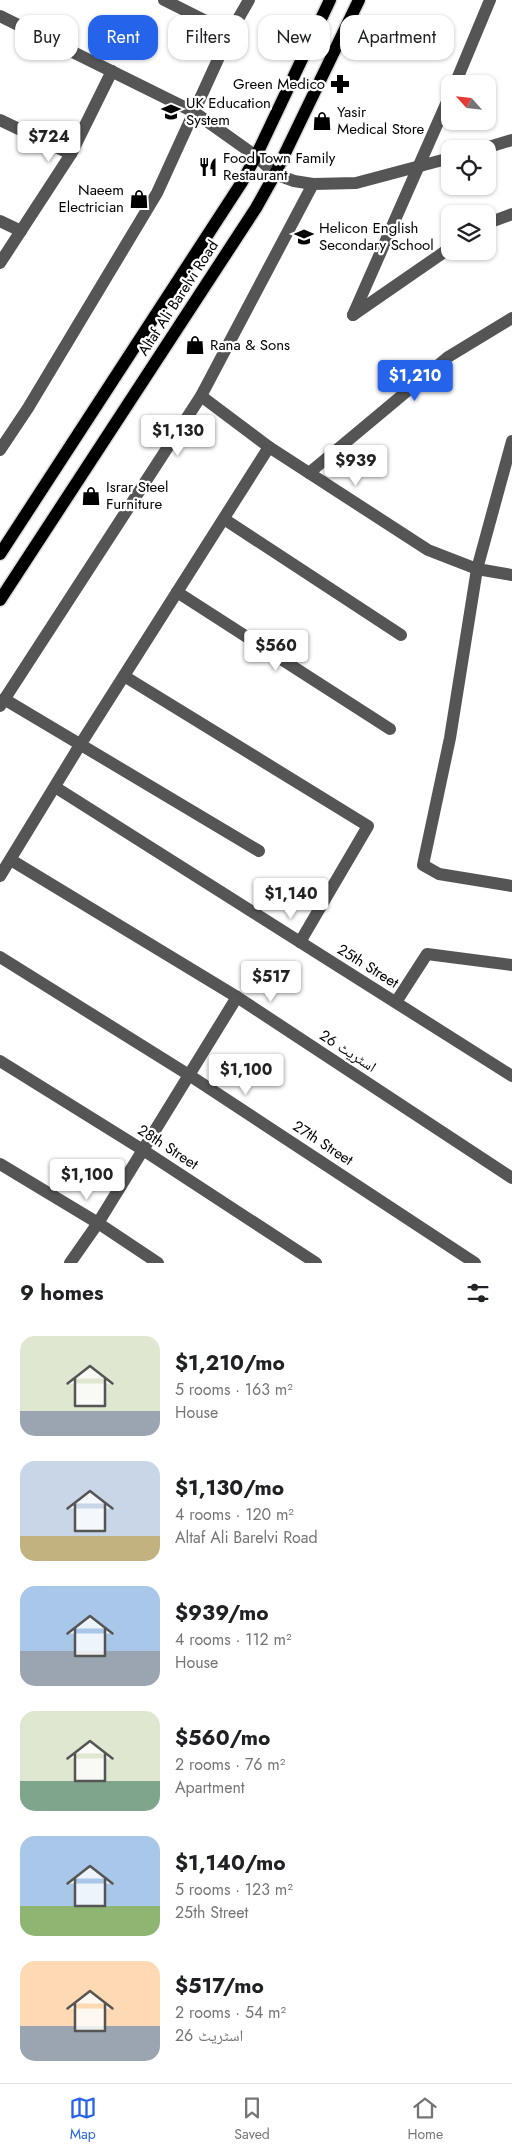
<!DOCTYPE html>
<meta charset="utf-8">
<style>
:root{--surface:#fff;--page:#f6f6f6;--text:#202124;--muted:#757577;--line:#e0e0e0;--accent:#2563eb}
body{margin:0;font-family:Jost,"Noto Naskh Arabic",sans-serif;background:var(--page);color:var(--text);height:100vh;display:flex;flex-direction:column;font-size:19px;white-space:nowrap}
*{box-sizing:border-box;margin:0}
p{font-size:16px;color:var(--muted)}
.icon{flex:none;width:28px;height:28px;fill:none;stroke:currentColor;stroke-width:2;stroke-linecap:round;stroke-linejoin:round}
.map{position:relative;height:1263px;overflow:hidden}
.side{display:flex;flex-direction:column;background:var(--surface);flex:1}
.side>*{flex:none}
.top-card{position:absolute;left:15px;top:15px;width:482px;height:45px;display:flex;gap:10px}
.needle{width:32px;rotate:297deg}
.fabs{position:absolute;left:441px;top:75px;display:grid;gap:10px}
.fabs a{display:grid;place-items:center;width:55px;height:55px;border-radius:10px;background:var(--surface);box-shadow:0 1px 4px #0004;font-size:25px}
.price{position:absolute;translate:-50% -42px;padding:0 11px;border-radius:5px;background:#fff;color:#222;font-size:16px;line-height:32px;filter:drop-shadow(0 1px 2px #0008)}
.price::after{content:'';position:absolute;left:50%;top:30px;width:15px;height:11px;margin-left:-8px;background:inherit;clip-path:polygon(0 0,100% 0,50% 100%)}
.price.selected{background:var(--accent);color:#fff}
ul{padding:0;list-style:none}
li{display:flex;align-items:center;gap:15px;height:125px;padding:0 20px}
li span{display:grid;place-items:center;flex:none;width:140px;height:100px;border-radius:15px;color:#555}
li>.icon{margin-inline-start:auto}
span .icon{width:60px;height:60px;fill:#fffc;stroke-width:1}
li b{font-size:21px}
h2{display:flex;justify-content:space-between;align-items:center;height:60px;padding:0 20px;font-size:21px}
.chip{padding:0 18px;border-radius:15px;background:var(--surface);box-shadow:0 1px 4px #0004;font-size:18px;line-height:45px}
.chip.selected{background:var(--accent);color:#fff}
.tabs{display:flex;justify-content:space-around;align-items:center;height:70px;border-top:1px solid var(--line);background:var(--surface);font-size:14px;color:var(--muted)}
.tabs a{display:grid;justify-items:center;gap:2px}
.tabs .selected{color:var(--accent)}
.map>svg:first-child{display:block}
.lines{fill:none;stroke-linecap:round;stroke-linejoin:round}
.major-casing{stroke:#dbdbdb;stroke-width:15}
.minor{stroke:#555;stroke-width:12}
.major{stroke:#000;stroke-width:12}
.labels{text-anchor:middle;stroke-width:4.5;stroke-linejoin:round;paint-order:stroke}
.poi-label{font-size:15px;fill:#000;stroke:#fff;text-anchor:start}
.street-label{font-size:15px;fill:#000;stroke:#fff}
</style>
<div class="map">
<svg width="512" height="1263" viewBox="0 0 512 1263">
<rect width="100%" height="100%" fill="#fff"/>
<g class="lines">
<g class="major-casing">
<g id="major">
<polyline points="0,554 242,182 256,156 330,0"/>
<polyline points="0,600 256,208 275,174 359,0"/>
</g>
</g>
<g class="minor">
<polyline points="164,0 230,33"/>
<polyline points="0,16 194,112 256,156 275,174 294,181 313,184 356,183 450,158"/>
<polyline points="455,84 490,0"/>
<polyline points="0,120 71,154"/>
<polyline points="482,149 512,140"/>
<polyline points="0,221 21,231"/>
<polyline points="488,223 512,214"/>
<polyline points="0,263 71,154 112,71"/>
<polyline points="353,315 450,95"/>
<polyline points="353,315 450,248"/>
<polyline points="201,396 269,447 428,550 477,569 512,575"/>
<polyline points="512,441 477,569 450,738 423,865 439,874 512,886"/>
<polyline points="0,450 28,408 157,193 230,33 249,0"/>
<polyline points="309,473 448,357 512,318"/>
<polyline points="224,519 401,635"/>
<polyline points="177,592 390,729"/>
<polyline points="124,676 368,826 300,942"/>
<polyline points="4,699 259,851"/>
<polyline points="0,706 201,396 313,184"/>
<polyline points="55,787 512,1076"/>
<polyline points="11,860 237,997 512,1178"/>
<polyline points="0,876 80,745 269,447"/>
<polyline points="0,957 189,1075 475,1263"/>
<polyline points="396,1002 427,954 512,965"/>
<polyline points="0,1061 143,1150 316,1263"/>
<polyline points="0,1164 98,1223 158,1263"/>
<polyline points="70,1263 98,1223 237,997"/>
</g>
<use href="#major" class="major"/>
</g>
<defs>
<g id="pharmacy-bare" transform="scale(1.5)"><path d="M-2-6h4v4h4v4h-4v4h-4v-4h-4v-4h4Z" fill="#000" stroke="#fff" stroke-width="2.5" paint-order="stroke"/></g>
<g id="school-bare" transform="scale(1.5)"><path d="M0-5L7-2L0 1L-7-2ZM-4 1L0 2.5L4 1V4Q0 6-4 4Z" fill="#000" stroke="#fff" stroke-width="2.5" paint-order="stroke"/></g>
<g id="shop-bare" transform="scale(1.5)"><path d="M-5-2.5h2.3a2.7 3.5 0 0 1 5.4 0H5L5.5 6h-11ZM-1.5-2.5h3a1.5 2.3 0 0 0-3 0Z" fill="#000" stroke="#fff" stroke-width="2.5" paint-order="stroke"/></g>
<g id="restaurant-bare" transform="scale(1.5)"><path d="M-5-6h1v4h1v-4h1v4h1v-4h1v5L-1.5 .5V6h-2V.5L-5-1ZM5-6V6H3V1.5H1.5Q1.5-4 5-6Z" fill="#000" stroke="#fff" stroke-width="2.5" paint-order="stroke"/></g>
</defs>
<g fill-rule="evenodd">
<use href="#pharmacy-bare" x="340" y="84"/>
<use href="#school-bare" x="171" y="112"/>
<use href="#shop-bare" x="322" y="121"/>
<use href="#restaurant-bare" x="208" y="167"/>
<use href="#shop-bare" x="139" y="199"/>
<use href="#school-bare" x="304" y="237"/>
<use href="#shop-bare" x="195" y="345"/>
<use href="#shop-bare" x="91" y="496"/>
</g>
<g class="labels">
<g class="poi-label">
<text x="325" y="89" text-anchor="end">Green Medico</text>
<text x="186" y="108">UK Education<tspan x="186" dy="17">System</tspan></text>
<text x="337" y="117">Yasir<tspan x="337" dy="17">Medical Store</tspan></text>
<text x="223" y="163">Food Town Family<tspan x="223" dy="17">Restaurant</tspan></text>
<text x="124" y="195" text-anchor="end">Naeem<tspan x="124" dy="17">Electrician</tspan></text>
<text x="319" y="233">Helicon English<tspan x="319" dy="17">Secondary School</tspan></text>
<text x="210" y="350">Rana &amp; Sons</text>
<text x="106" y="492">Israr Steel<tspan x="106" dy="17">Furniture</tspan></text>
</g>
<g class="street-label">
<text transform="translate(178 298) rotate(-57)" y="5">Altaf Ali Barelvi Road</text>
<text transform="translate(368 966) rotate(32)" y="5">25th Street</text>
<text transform="translate(348 1051) rotate(33)" y="5">اسٹریٹ 26</text>
<text transform="translate(323 1143) rotate(33)" y="5">27th Street</text>
<text transform="translate(168 1147) rotate(33)" y="5">28th Street</text>
</g>
</g>
</svg>
<div class="fabs">
<a><svg class="needle" viewBox="-14 -14 28 28"><path d="M0-13l5 13h-10z" fill="#e53935"/><path d="M0 13l5-13h-10z" fill="#757577"/></svg></a>
<a><svg class="icon" aria-label="locate" viewBox="0 0 24 24"><circle cx="12" cy="12" r="6"/><path d="M12 2v4M12 18v4M2 12h4M18 12h4"/></svg></a>
<a><svg class="icon" aria-label="layers" viewBox="0 0 24 24"><path d="M12 4l9 5-9 5-9-5zM3 14l9 5 9-5"/></svg></a>
</div>
<b class="price" style="left:49px;top:163px">$724</b>
<b class="price selected" style="left:415px;top:402px">$1,210</b>
<b class="price" style="left:178px;top:457px">$1,130</b>
<b class="price" style="left:356px;top:487px">$939</b>
<b class="price" style="left:276px;top:672px">$560</b>
<b class="price" style="left:291px;top:920px">$1,140</b>
<b class="price" style="left:271px;top:1003px">$517</b>
<b class="price" style="left:246px;top:1096px">$1,100</b>
<b class="price" style="left:87px;top:1201px">$1,100</b>
<div class="top-card">
<a class="chip">Buy</a>
<a class="chip selected">Rent</a>
<a class="chip">Filters</a>
<a class="chip">New</a>
<a class="chip">Apartment</a>
</div>
</div>
<section class="side">
<h2>9 homes<svg class="icon" aria-label="filters" viewBox="0 0 24 24"><path d="M4 7h16M4 17h16"/><circle cx="9" cy="7" r="2"/><circle cx="15" cy="17" r="2"/></svg></h2>
<ul>
<li><span style="background:linear-gradient(#dfe7d0 75%,#9aa5b1 0)"><svg class="icon" aria-label="home" viewBox="0 0 24 24"><path d="M3 11l9-7 9 7M6 9v11h12V9"/></svg></span><div><b>$1,210/mo</b><p>5 rooms · 163 m²</p><p>House</p></div></li>
<li><span style="background:linear-gradient(#c9d6e8 75%,#c2b280 0)"><svg class="icon" aria-label="home" viewBox="0 0 24 24"><path d="M3 11l9-7 9 7M6 9v11h12V9"/></svg></span><div><b>$1,130/mo</b><p>4 rooms · 120 m²</p><p>Altaf Ali Barelvi Road</p></div></li>
<li><span style="background:linear-gradient(#a9c7e8 65%,#9aa5b1 0)"><svg class="icon" aria-label="home" viewBox="0 0 24 24"><path d="M3 11l9-7 9 7M6 9v11h12V9"/></svg></span><div><b>$939/mo</b><p>4 rooms · 112 m²</p><p>House</p></div></li>
<li><span style="background:linear-gradient(#dfe7d0 70%,#7fa58c 0)"><svg class="icon" aria-label="home" viewBox="0 0 24 24"><path d="M3 11l9-7 9 7M6 9v11h12V9"/></svg></span><div><b>$560/mo</b><p>2 rooms · 76 m²</p><p>Apartment</p></div></li>
<li><span style="background:linear-gradient(#a9c7e8 70%,#8fb573 0)"><svg class="icon" aria-label="home" viewBox="0 0 24 24"><path d="M3 11l9-7 9 7M6 9v11h12V9"/></svg></span><div><b>$1,140/mo</b><p>5 rooms · 123 m²</p><p>25th Street</p></div></li>
<li><span style="background:linear-gradient(#ffd9b3 65%,#9aa5b1 0)"><svg class="icon" aria-label="home" viewBox="0 0 24 24"><path d="M3 11l9-7 9 7M6 9v11h12V9"/></svg></span><div><b>$517/mo</b><p>2 rooms · 54 m²</p><p>اسٹریٹ 26</p></div></li>
</ul>
</section>
<nav class="tabs">
<a class="selected"><svg class="icon" aria-label="map" viewBox="0 0 24 24"><path d="M3 6l6-2 6 2 6-2v14l-6 2-6-2-6 2zM9 4v14M15 6v14"/></svg>Map</a>
<a><svg class="icon" aria-label="saved" viewBox="0 0 24 24"><path d="M7 4h10v16l-5-4-5 4z"/></svg>Saved</a>
<a><svg class="icon" aria-label="home" viewBox="0 0 24 24"><path d="M3 11l9-7 9 7M6 9v11h12V9"/></svg>Home</a>
</nav>
